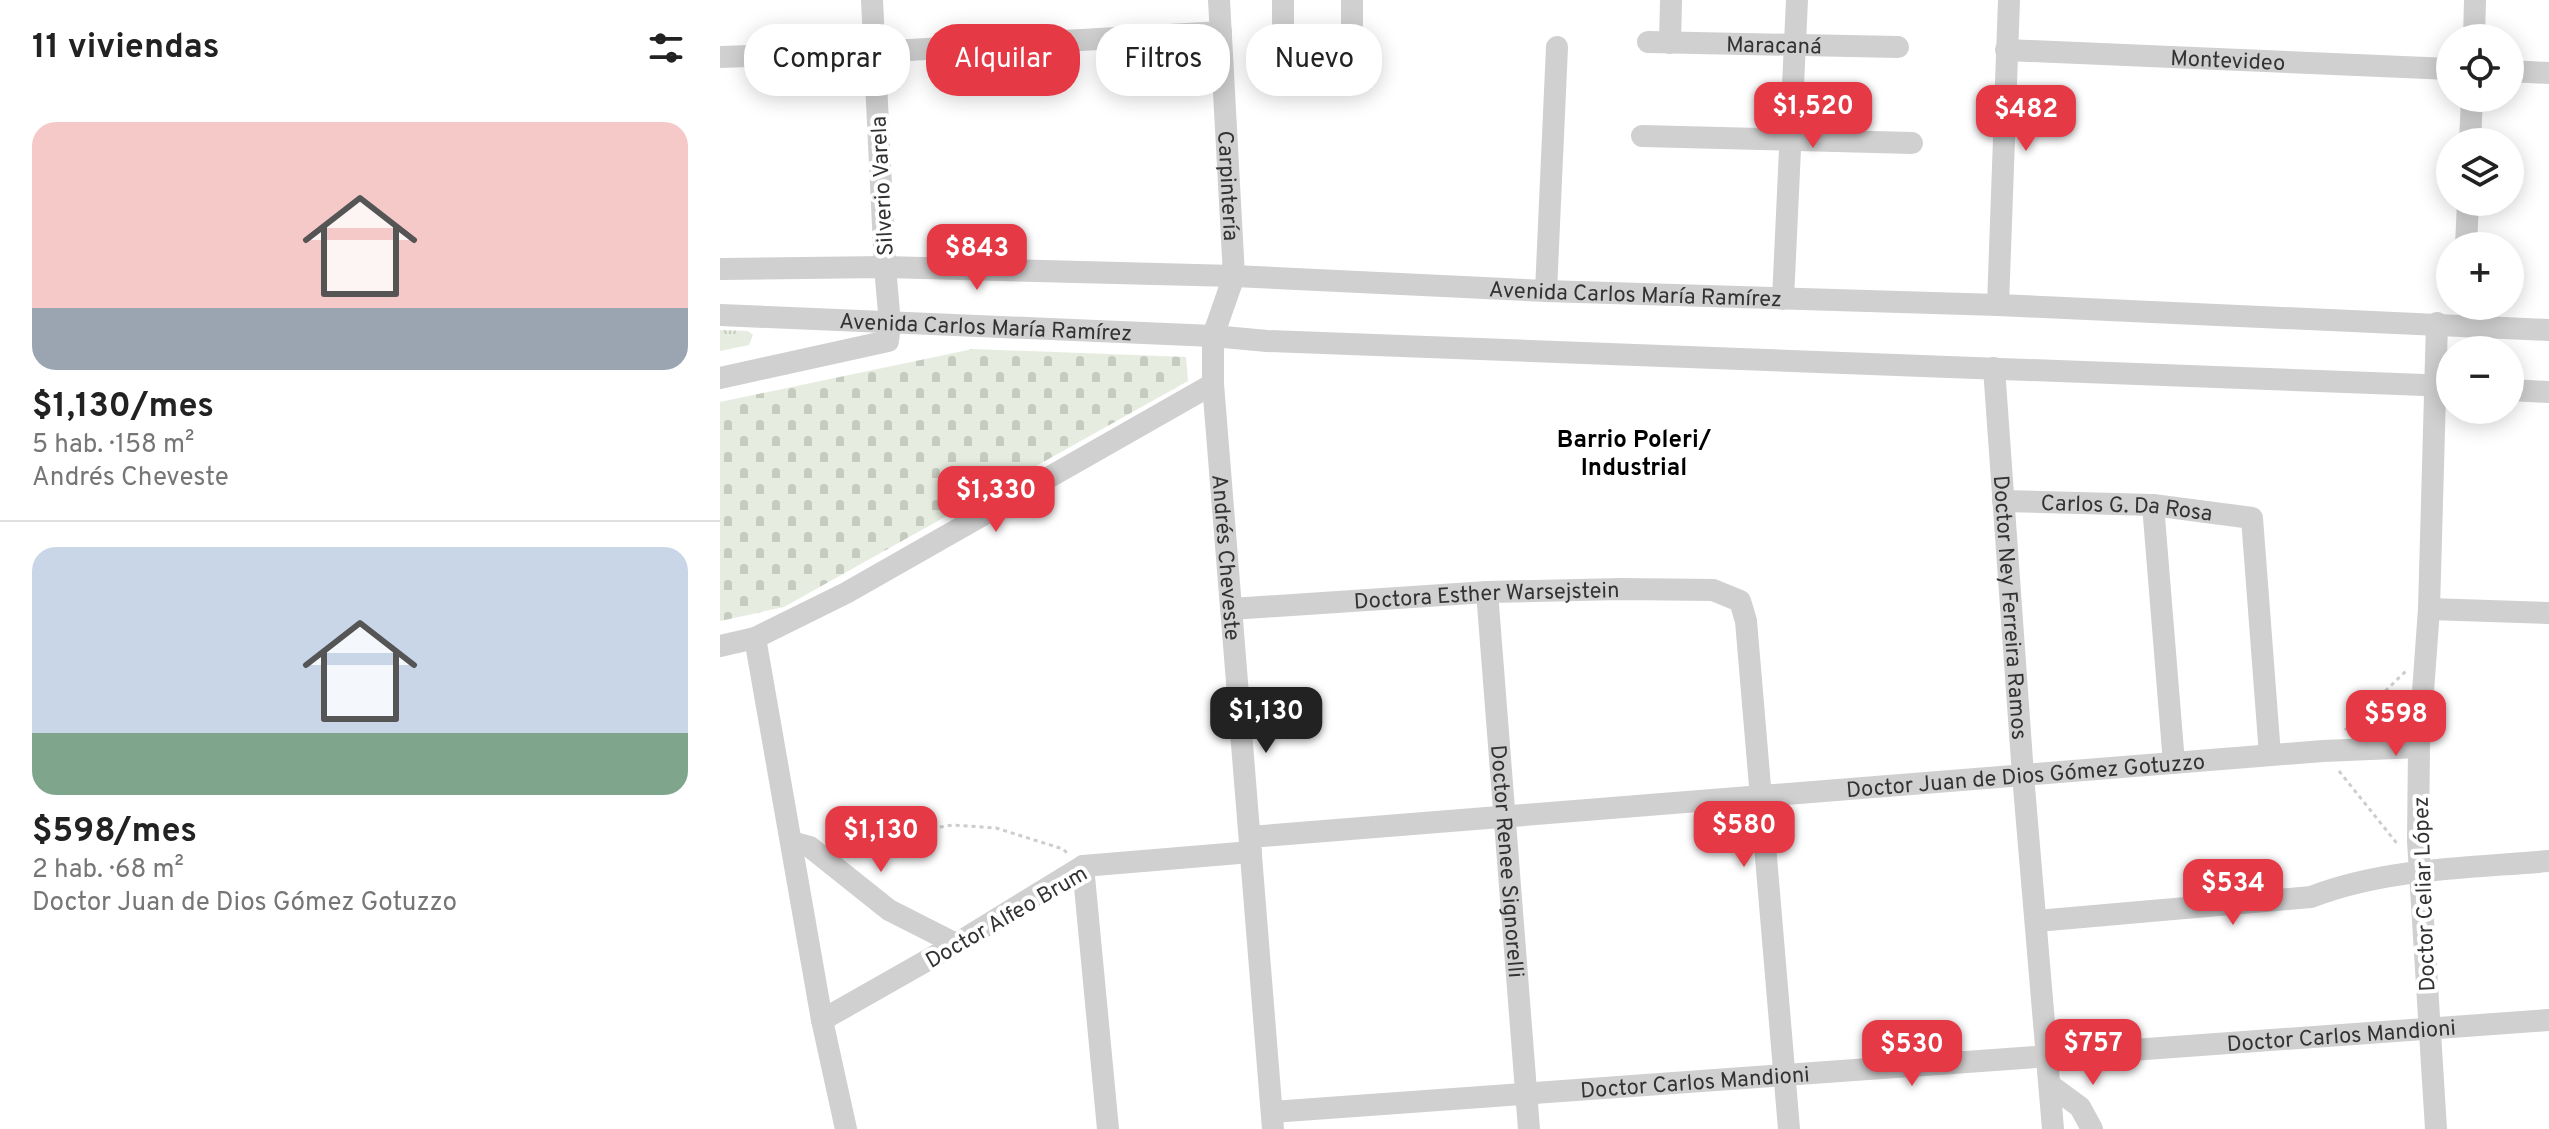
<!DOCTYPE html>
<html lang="es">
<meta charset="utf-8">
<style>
:root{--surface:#fff;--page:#f6f6f6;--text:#222;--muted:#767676;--line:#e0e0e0;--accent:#e63946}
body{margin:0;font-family:Overpass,sans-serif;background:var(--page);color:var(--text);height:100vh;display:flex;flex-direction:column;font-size:30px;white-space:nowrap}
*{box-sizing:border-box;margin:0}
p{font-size:26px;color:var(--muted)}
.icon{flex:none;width:44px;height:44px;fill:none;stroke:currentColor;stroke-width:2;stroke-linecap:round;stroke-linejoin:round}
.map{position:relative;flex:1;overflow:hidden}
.drawer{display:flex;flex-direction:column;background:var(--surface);width:720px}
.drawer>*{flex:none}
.banner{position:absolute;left:24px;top:24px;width:760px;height:72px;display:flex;gap:16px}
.tools{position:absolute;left:1716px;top:24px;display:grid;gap:16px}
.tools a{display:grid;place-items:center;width:88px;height:88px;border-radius:50%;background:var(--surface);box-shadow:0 4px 20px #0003;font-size:40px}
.price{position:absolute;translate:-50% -68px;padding:0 18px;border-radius:16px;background:var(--accent);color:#fff;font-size:26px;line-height:52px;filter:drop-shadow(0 2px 4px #0008)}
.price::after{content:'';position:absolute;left:50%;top:48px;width:24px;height:18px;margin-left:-12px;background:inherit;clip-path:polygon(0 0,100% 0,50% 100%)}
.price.on{background:#222;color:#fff}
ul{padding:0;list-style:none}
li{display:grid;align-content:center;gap:16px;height:424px;padding:0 32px}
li+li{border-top:2px solid var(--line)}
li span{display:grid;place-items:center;height:248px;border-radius:24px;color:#555}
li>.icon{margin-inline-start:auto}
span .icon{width:144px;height:144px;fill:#fffc;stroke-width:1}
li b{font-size:34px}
h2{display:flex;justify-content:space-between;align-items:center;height:96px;padding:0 32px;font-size:34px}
.pill{padding:0 28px;border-radius:32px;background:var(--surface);box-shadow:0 4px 20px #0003;font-size:28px;line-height:72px}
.pill.on{background:var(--accent);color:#fff}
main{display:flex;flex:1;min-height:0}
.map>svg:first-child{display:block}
.grass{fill:url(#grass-tufts)}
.cemetery{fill:url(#cemetery-stones)}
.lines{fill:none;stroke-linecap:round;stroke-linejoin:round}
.path{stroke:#cdcdcd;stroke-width:3;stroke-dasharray:4 4;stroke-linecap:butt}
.minor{stroke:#d0d0d0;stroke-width:22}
.labels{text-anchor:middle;stroke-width:8;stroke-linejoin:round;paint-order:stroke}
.street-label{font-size:22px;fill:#333;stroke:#fff}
.neighbourhood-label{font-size:24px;font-weight:bold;fill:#000;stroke:#fff}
</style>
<main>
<section class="drawer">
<h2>11 viviendas<svg class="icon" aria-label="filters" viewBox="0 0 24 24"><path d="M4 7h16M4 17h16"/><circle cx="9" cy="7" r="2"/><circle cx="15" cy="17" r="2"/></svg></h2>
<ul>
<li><span style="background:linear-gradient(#f6c9c9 75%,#9aa5b1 0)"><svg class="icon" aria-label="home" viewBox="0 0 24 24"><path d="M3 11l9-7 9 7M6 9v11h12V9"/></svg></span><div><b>$1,130/mes</b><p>5 hab. · 158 m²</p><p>Andrés Cheveste</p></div></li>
<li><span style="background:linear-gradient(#c9d6e8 75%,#7fa58c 0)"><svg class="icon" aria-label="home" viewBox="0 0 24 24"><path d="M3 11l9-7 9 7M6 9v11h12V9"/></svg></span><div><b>$598/mes</b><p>2 hab. · 68 m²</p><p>Doctor Juan de Dios Gómez Gotuzzo</p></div></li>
</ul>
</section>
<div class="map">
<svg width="1829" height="1129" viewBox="0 0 1829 1129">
<defs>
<pattern id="grass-tufts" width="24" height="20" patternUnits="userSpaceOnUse" patternTransform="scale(2)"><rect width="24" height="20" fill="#e6ecdf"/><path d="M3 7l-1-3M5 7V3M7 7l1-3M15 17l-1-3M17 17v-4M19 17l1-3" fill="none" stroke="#c6cbc0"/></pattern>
<pattern id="cemetery-stones" width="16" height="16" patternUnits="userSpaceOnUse" patternTransform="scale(2)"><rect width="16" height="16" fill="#e6ecdf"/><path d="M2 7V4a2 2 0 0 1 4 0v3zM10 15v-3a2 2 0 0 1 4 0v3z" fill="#c6cbc0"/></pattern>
</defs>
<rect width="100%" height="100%" fill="#fff"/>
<polygon class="grass" points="0,330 28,331 33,335 29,345 0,351"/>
<polygon class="cemetery" points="253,349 466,357 468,381 64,607 0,621 0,402"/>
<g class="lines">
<g class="path">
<polyline points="1625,730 1686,671"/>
<polyline points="1619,771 1679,846"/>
<polyline points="117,843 233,825 276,828 343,849 347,853"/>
</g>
<g class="minor">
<path id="s1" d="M499,0L514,276L493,336V384L553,1129"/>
<polyline points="563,0 563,27"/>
<polyline points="632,24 632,0"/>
<polyline points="1754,38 1755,0"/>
<path id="s2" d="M928,42L1178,47"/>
<polyline points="950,43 951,0"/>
<path id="s3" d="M1286,50L1730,69"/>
<polyline points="0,57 154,52 501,32"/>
<polyline points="1790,71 1829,73"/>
<polyline points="922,136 1192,143"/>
<polyline points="1750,142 1752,98"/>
<polyline points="1746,246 1748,202"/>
<path id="s4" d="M0,269L165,267L514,276L826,291L1278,305L1829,330"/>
<polyline points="826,291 837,47"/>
<polyline points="1063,299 1077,0"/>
<polyline points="1278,305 1289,0"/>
<path id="s5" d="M0,315L493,336L547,341L1730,386"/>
<path id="s6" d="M1274,368L1303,775L1333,1129"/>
<polyline points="0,378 168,341 170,324 165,267 152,0"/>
<polyline points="1790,390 1829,392"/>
<path id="s7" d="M1283,501L1433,505L1532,518L1550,755"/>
<polyline points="1433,505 1454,763"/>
<path id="s8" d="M767,592L809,1129"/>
<path id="s9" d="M511,609L767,592L901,589L993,590L1020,601L1026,621L1069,1129"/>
<polyline points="1709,609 1829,613"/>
<polyline points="35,638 102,1020 126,1129"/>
<polyline points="0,646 35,638 126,593 493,384"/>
<path id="s10" d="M530,837L1603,751L1699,747"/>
<polyline points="72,842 90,847 169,910 236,944"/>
<polyline points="363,866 388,1129"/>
<path d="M1317,921L1591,897C1665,868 1750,868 1829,861"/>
<polyline points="102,1020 236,944 363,866 531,852"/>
<polyline points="1330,1085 1360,1107 1372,1129"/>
<path id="s11" d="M552,1112L1829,1020"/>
<polyline points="1716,1129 1698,841 1699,747 1709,609 1717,323"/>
</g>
</g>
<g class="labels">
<g class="street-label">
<text dy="8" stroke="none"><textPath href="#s2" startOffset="126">Maracaná</textPath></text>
<text dy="8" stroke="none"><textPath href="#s3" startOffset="222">Montevideo</textPath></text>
<text transform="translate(161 186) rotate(-93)" y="8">Silverio Varela</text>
<text dy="8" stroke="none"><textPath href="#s1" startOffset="186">Carpintería</textPath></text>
<text dy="8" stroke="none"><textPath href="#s4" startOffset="916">Avenida Carlos María Ramírez</textPath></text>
<text dy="8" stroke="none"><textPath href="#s5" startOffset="266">Avenida Carlos María Ramírez</textPath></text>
<text dy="8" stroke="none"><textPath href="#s7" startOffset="124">Carlos G. Da Rosa</textPath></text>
<text dy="8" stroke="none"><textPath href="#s1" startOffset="562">Andrés Cheveste</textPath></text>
<text dy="8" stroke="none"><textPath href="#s9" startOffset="256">Doctora Esther Warsejstein</textPath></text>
<text dy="8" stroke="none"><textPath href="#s6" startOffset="240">Doctor Ney Ferreira Ramos</textPath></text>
<text dy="8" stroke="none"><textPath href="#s10" startOffset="778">Doctor Juan de Dios Gómez Gotuzzo</textPath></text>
<text dy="8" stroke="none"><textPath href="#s8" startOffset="270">Doctor Renee Signorelli</textPath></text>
<text transform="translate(1703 894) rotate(-92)" y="8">Doctor Celiar López</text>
<text transform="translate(286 916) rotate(-30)" y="8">Doctor Alfeo Brum</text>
<text dy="8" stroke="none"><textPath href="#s11" startOffset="1072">Doctor Carlos Mandioni</textPath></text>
<text dy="8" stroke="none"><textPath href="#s11" startOffset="424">Doctor Carlos Mandioni</textPath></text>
</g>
<g class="neighbourhood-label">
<text x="914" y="447">Barrio Poleri/<tspan x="914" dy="28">Industrial</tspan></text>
</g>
</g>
</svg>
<div class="tools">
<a><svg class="icon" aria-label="locate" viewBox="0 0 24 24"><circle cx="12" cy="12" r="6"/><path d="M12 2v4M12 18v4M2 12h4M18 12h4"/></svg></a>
<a><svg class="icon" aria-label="layers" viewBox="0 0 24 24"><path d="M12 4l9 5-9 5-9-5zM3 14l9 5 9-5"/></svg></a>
<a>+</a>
<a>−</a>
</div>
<b class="price" style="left:1093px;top:150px">$1,520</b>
<b class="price" style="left:1306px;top:153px">$482</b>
<b class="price" style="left:257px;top:292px">$843</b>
<b class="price" style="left:276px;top:534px">$1,330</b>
<b class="price on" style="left:546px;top:755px">$1,130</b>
<b class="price" style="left:1676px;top:758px">$598</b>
<b class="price" style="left:1024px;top:869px">$580</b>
<b class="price" style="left:161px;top:874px">$1,130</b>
<b class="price" style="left:1513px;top:927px">$534</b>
<b class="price" style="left:1373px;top:1087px">$757</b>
<b class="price" style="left:1192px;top:1088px">$530</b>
<div class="banner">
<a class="pill">Comprar</a>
<a class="pill on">Alquilar</a>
<a class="pill">Filtros</a>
<a class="pill">Nuevo</a>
</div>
</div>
</main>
